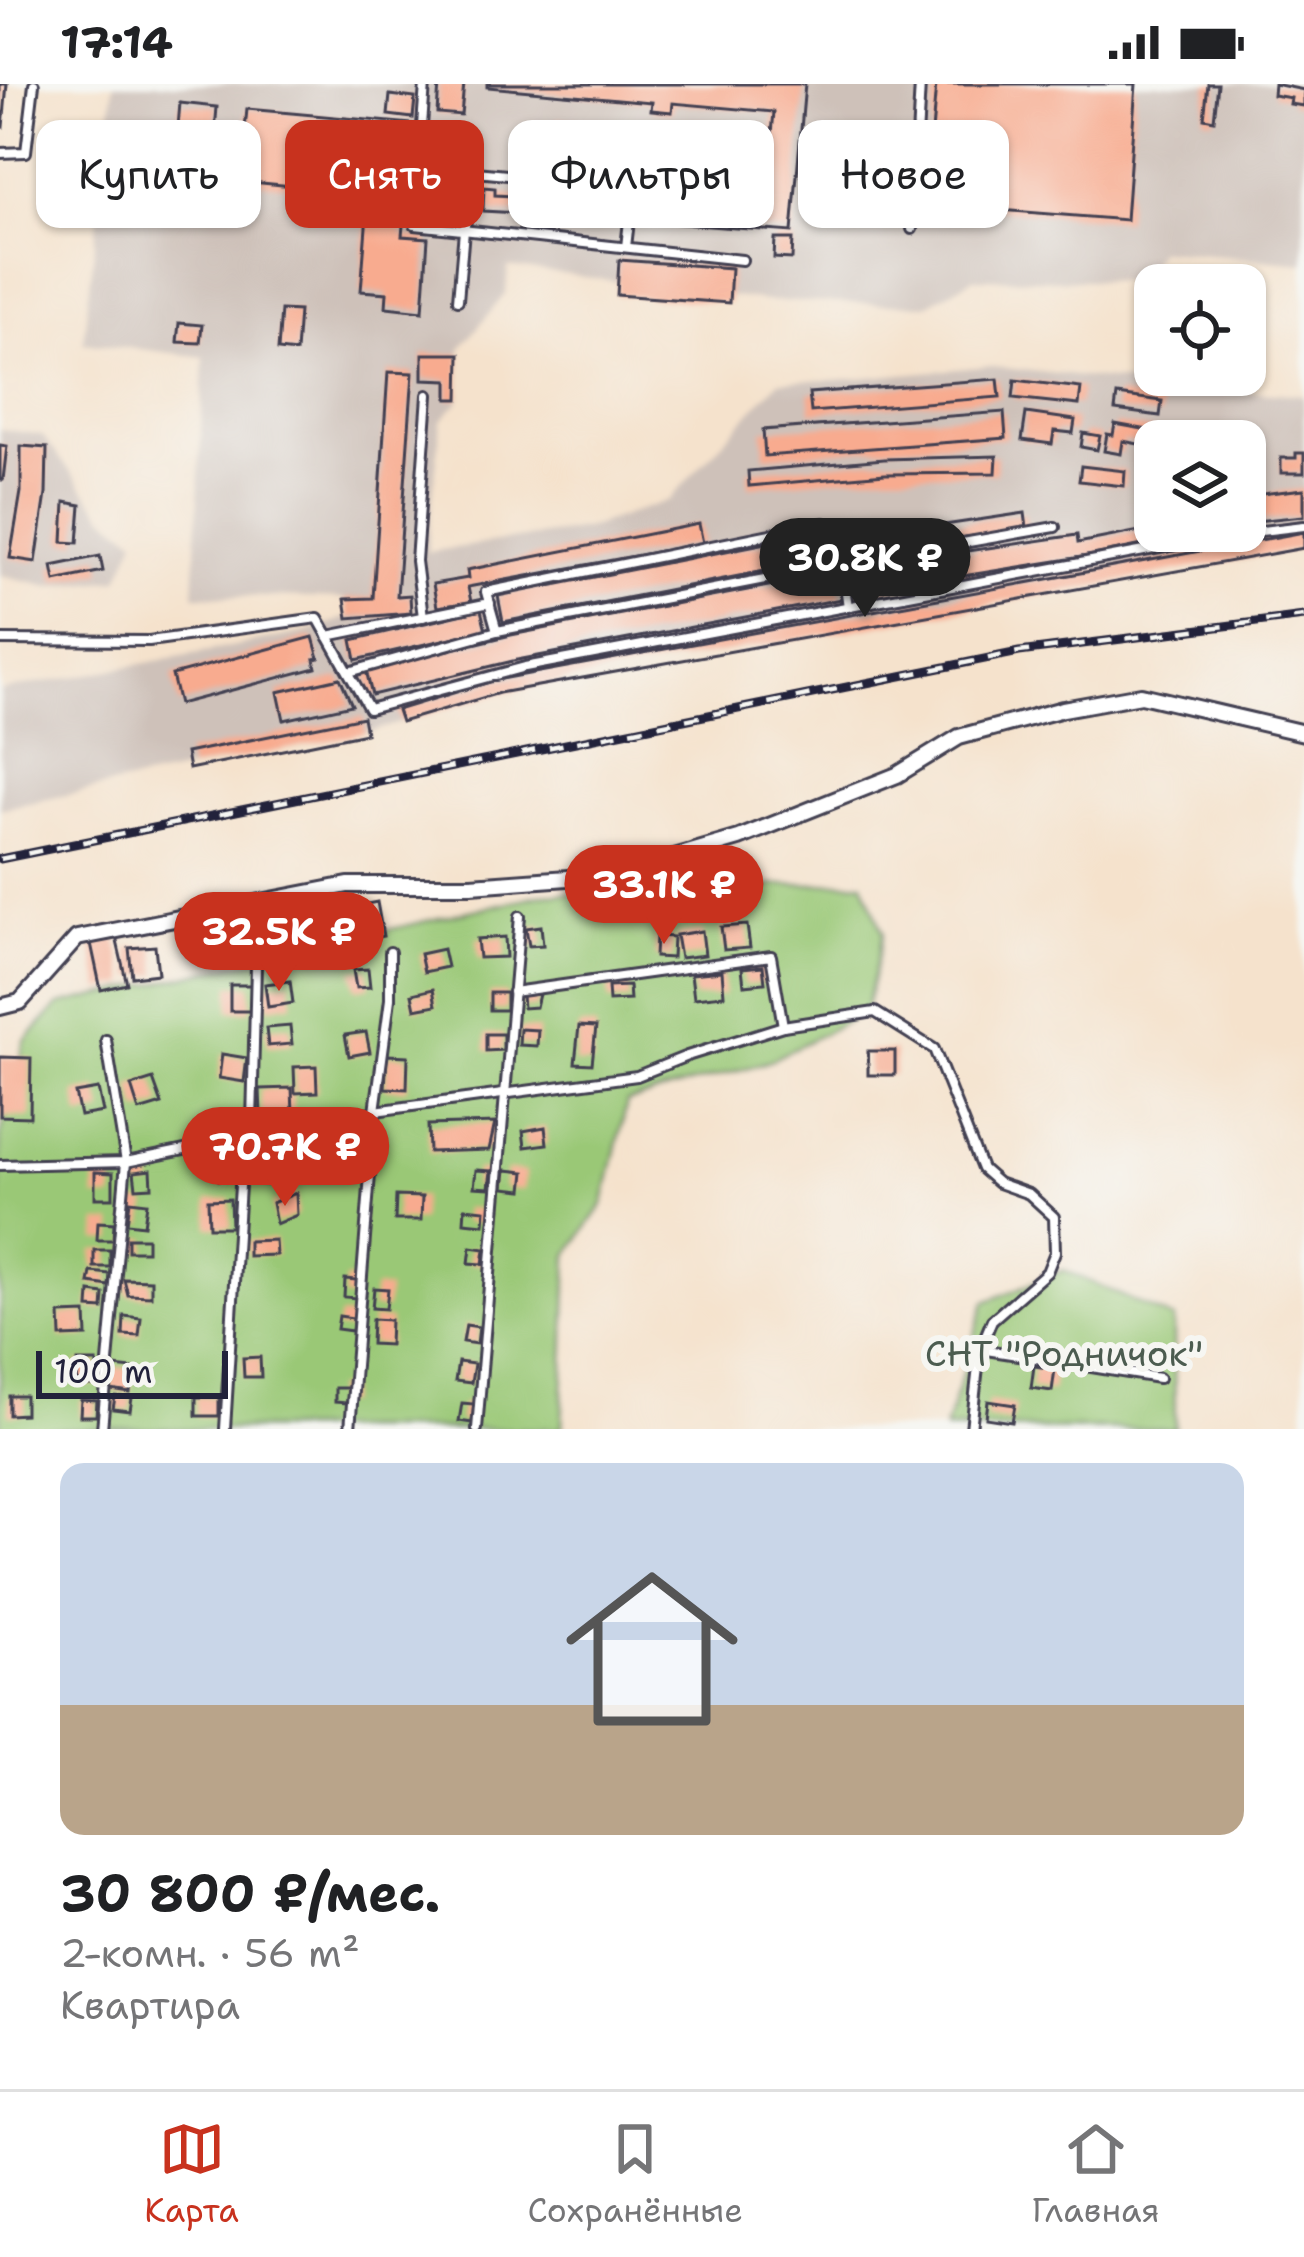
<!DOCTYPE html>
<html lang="ru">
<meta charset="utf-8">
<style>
:root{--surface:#fff;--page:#f2f2f2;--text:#202124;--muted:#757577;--line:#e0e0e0;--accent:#c8321e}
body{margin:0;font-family:"Shantell Sans",sans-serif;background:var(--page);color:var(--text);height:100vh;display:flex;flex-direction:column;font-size:45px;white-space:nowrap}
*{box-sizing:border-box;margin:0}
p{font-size:39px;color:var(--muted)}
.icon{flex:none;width:66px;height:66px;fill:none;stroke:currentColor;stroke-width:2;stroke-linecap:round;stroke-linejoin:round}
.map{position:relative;height:1345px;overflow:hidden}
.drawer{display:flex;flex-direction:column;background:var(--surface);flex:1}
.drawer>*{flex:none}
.guide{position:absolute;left:36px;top:36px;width:1233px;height:108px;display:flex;gap:24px}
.buttons{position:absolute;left:1134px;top:180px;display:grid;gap:24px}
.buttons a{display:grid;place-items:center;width:132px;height:132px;border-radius:24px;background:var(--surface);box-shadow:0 3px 9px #0004;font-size:60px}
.scale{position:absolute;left:36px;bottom:30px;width:192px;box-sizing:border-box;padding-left:12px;border:6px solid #22223b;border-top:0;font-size:33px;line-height:42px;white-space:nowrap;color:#22223b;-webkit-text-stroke:9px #f6f6f2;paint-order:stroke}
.price{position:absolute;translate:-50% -102px;padding:0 27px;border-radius:42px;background:var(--accent);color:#fff;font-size:39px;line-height:78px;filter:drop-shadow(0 3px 6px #0008)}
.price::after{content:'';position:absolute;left:50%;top:72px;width:36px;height:27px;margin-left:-18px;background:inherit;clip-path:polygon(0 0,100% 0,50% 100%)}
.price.on{background:#222;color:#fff}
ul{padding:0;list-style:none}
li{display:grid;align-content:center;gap:24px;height:636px;padding:0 60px}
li+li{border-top:3px solid var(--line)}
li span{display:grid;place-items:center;height:372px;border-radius:24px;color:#555}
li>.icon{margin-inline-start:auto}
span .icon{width:216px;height:216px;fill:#fffc;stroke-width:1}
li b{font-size:51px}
.chip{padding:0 42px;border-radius:24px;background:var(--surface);box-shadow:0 3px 9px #0004;font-size:42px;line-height:108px}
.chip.on{background:var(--accent);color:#fff}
.status{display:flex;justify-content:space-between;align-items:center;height:84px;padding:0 60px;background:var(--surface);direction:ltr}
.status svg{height:33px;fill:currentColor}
.menu{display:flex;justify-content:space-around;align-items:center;height:168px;border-top:3px solid var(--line);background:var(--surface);font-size:33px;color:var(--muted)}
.menu a{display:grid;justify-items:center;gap:6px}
.menu .on{color:var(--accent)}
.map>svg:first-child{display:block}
.industrial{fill:#cec1b9;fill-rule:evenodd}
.green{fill:#9ac876;stroke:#5e7558;stroke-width:3}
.building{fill:#f8ab8f}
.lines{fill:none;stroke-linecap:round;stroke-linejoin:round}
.lane-casing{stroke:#423f51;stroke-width:14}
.street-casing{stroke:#423f51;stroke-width:20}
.lane{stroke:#fff;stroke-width:8}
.street{stroke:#fff;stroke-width:14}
.rail-casing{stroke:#22223b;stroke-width:9}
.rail{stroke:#f6f6f2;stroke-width:4.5;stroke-dasharray:14;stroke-linecap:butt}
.labels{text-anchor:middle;stroke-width:12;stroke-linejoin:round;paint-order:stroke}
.park-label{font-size:36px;fill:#4c5c50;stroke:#f6f6f2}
</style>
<div class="status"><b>17:14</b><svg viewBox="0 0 49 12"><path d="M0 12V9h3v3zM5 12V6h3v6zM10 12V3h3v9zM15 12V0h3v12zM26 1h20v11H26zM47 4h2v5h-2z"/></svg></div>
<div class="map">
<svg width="1304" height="1345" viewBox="0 0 1304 1345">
<rect width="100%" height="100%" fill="#f6f6f2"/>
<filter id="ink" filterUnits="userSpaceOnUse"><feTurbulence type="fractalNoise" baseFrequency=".00833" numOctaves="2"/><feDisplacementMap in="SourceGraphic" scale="24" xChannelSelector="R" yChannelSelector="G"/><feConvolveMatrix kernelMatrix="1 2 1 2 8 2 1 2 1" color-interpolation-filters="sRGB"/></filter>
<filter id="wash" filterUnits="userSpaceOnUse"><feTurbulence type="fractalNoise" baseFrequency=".004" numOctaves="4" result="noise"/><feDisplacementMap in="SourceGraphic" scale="48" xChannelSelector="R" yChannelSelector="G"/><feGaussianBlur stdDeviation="2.7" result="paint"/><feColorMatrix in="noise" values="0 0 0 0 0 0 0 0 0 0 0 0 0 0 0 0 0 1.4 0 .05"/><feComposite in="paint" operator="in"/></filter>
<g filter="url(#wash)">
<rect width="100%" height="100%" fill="#f5e2cc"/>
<g class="industrial">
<path d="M114,0H1304V179L1158,166L1138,197L974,194L927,221L765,217L508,183L506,209L461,264L460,316L441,337L427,468L585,445L669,416L779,297L837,296L989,282L1152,301L1304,311V464L499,609L366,649L0,725V607L307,548L348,533L344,515L194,511L204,273L83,258ZM1155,357H1245V447H1155Z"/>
<polygon points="0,345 42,351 104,431 136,455 119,495 50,502 0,491"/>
</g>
<g class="green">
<polygon points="863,798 883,849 865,928 767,978 627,1018 604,1119 568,1171 562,1345 0,1345 0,1054 25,957 59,921 544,810"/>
<polygon points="1064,1186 1174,1235 1175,1345 945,1345 985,1218"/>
</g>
<g id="blocks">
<g class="building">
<polygon points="0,0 7,0 3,43 0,42"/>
<polygon points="439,0 464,0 461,31 437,29"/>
<polygon points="487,0 805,0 792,148 642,137 643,114 737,121 738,133 764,135 774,28 673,19 672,28 651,26 652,18 487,3"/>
<polygon points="936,0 1136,0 1126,136 926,120"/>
<polygon points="1208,0 1218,0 1214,36 1204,34"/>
<polygon points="1274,0 1304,6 1304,22 1290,20 1291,14 1273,11"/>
<polygon points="390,11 415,14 413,34 388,31"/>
<polygon points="180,19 217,23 211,95 174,92"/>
<polygon points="247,25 413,40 406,113 240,97"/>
<polygon points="557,35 584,37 580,81 542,78 544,61 555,62"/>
<polygon points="437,59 466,63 463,86 434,83"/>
<polygon points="822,73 903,81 900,109 819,102"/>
<polygon points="441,95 460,96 458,117 439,116"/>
<polygon points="484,103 495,104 495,111 531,113 532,105 588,109 587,117 620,119 619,135 483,127"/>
<polygon points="368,117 405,120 402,152 428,154 423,227 386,223 387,209 361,207"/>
<polygon points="775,155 793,155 792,175 774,174"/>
<polygon points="619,176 731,184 729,219 617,211"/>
<polygon points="281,226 299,227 296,268 278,266"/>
<polygon points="179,239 202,241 200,259 177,258"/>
<polygon points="423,270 460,270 459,315 448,315 448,296 423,295"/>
<polygon points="388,288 413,289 397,512 410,511 411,529 348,534 345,515 373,514"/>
<polygon points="998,295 1000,313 811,328 809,309"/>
<polygon points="1015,296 1081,304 1079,321 1013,314"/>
<polygon points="1117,311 1162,317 1160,332 1115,326"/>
<polygon points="1004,328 1006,354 765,372 763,346"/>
<polygon points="1026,329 1075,336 1073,349 1054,347 1052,360 1022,356"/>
<polygon points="1115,340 1199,355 1198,357 1155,357 1155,374 1148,372 1149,362 1123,357 1121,370 1104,367 1107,350 1113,351"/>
<polygon points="1083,349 1100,352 1097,366 1081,363"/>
<polygon points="0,361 7,362 3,396 0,396"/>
<polygon points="21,362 47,364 46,410 36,478 10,474 21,408"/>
<polygon points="1296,369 1304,369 1304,389 1281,389 1281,374 1296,374"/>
<polygon points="997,372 996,389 885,390 749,402 748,387 884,375"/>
<polygon points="1081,382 1125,387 1124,402 1079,397"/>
<polygon points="1304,405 1304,432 1245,438 1245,412"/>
<polygon points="65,418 81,421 78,459 63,458"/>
<polygon points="1025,429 1027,444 847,471 503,538 498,512 842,444 844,456"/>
<polygon points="699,440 703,459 468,503 471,518 437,523 433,500 468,494 467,486"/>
<polygon points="1155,444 1201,449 1094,471 857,509 854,495 866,492 864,482 1077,451 1078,459"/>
<polygon points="1304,448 1304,464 499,609 401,638 397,626 496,596"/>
<polygon points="100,472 103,487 55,497 52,482"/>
<polygon points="837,489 841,515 517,576 372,611 366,586 511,551"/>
<polygon points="481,526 486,546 356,576 352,556"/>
<polygon points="313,553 319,574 314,575 316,584 179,620 172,591"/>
<polygon points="340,594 352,621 284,636 278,608"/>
<polygon points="363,633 366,649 189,685 186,669"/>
<polygon points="377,818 383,852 353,858 347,824"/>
<polygon points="223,839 224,867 201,868 200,841"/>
<polygon points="747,841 750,864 724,866 721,843"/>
<polygon points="541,842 543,861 529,862 526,844"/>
<polygon points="702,847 705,871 680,874 676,851"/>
<polygon points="300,848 305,871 281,875 276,852"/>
<polygon points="656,852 673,853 672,874 655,873"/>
<polygon points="116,853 127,900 101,906 91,859"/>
<polygon points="505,853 506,873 479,874 477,855"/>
<polygon points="155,862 158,890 132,893 129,864"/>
<polygon points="443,865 447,883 424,888 420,870"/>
<polygon points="763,882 765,899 744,901 742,884"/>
<polygon points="368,885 370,903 356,904 353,886"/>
<polygon points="722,887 724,911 694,914 691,890"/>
<polygon points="290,897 293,919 268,923 265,900"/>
<rect x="230" y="901" width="21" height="26"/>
<polygon points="629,902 630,916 609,917 608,903"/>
<polygon points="433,905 436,921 415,925 412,910"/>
<rect x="490" y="909" width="16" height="17"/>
<polygon points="539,910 536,923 523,924 522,911"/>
<polygon points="290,942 292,960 268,962 266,944"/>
<polygon points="579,942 596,943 592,980 575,979"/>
<polygon points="520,945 538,946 537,962 519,961"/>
<polygon points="366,948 370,968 349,972 345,951"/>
<polygon points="486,950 503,950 503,966 486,967"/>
<rect x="868" y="967" width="27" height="24"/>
<polygon points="222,970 247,974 244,998 219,994"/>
<polygon points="387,971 408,972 407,1005 385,1004"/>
<polygon points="0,973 31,974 30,1033 0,1032"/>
<polygon points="316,982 317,1008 295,1009 294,983"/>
<polygon points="153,995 162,1020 139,1027 131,1002"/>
<polygon points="292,1004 293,1030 261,1031 260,1005"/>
<polygon points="98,1005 103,1028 80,1032 75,1009"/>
<polygon points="495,1039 489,1066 429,1068 428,1041"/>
<polygon points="545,1043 547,1060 525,1063 523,1047"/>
<polygon points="221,1071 234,1072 232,1097 219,1096"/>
<polygon points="352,1075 363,1075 363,1093 353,1093"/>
<polygon points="151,1086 152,1103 136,1104 134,1088"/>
<polygon points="476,1086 491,1087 489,1104 474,1103"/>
<polygon points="506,1086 525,1088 523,1106 504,1104"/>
<polygon points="95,1088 113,1089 113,1114 95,1114"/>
<polygon points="253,1089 268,1090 267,1101 252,1100"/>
<polygon points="296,1109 297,1131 276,1140 272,1119"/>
<polygon points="396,1112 422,1113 421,1136 395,1136"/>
<polygon points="230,1115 231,1143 209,1143 208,1116"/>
<polygon points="130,1117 147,1119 144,1141 127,1139"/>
<polygon points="465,1124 485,1126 484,1140 464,1138"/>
<polygon points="98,1138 114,1139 113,1156 97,1156"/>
<rect x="128" y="1154" width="19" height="13"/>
<polygon points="275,1156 276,1171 248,1172 248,1157"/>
<polygon points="471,1163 485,1165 483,1180 469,1179"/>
<rect x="94" y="1166" width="16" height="17"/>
<polygon points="91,1188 110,1190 109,1202 89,1199"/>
<polygon points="124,1195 151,1196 151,1212 128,1211"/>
<polygon points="345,1195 357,1196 356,1214 344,1213"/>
<polygon points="374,1204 388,1205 386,1225 372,1224"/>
<polygon points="90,1208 104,1210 103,1225 89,1224"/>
<polygon points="86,1229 87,1252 61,1253 60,1230"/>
<polygon points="124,1232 141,1234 139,1252 123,1251"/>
<polygon points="339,1232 353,1234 352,1247 337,1245"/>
<polygon points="372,1235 390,1236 389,1261 371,1260"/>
<polygon points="466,1241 479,1243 477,1260 463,1258"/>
<polygon points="260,1273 261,1293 244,1293 243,1274"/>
<polygon points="78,1278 97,1278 97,1301 77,1301"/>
<polygon points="458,1278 474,1280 471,1299 455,1297"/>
<polygon points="1034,1282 1055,1285 1052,1307 1031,1304"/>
<polygon points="114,1283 133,1285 130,1309 111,1306"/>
<polygon points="335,1304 348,1304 347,1319 335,1318"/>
<polygon points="9,1312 25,1312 25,1330 9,1331"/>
<polygon points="115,1313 132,1314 130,1327 113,1325"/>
<rect x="196" y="1313" width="23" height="19"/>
<polygon points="81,1316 97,1317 96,1332 80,1332"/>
<polygon points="988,1317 1015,1321 1012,1338 986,1334"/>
<polygon points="462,1319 474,1320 472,1339 459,1337"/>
</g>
</g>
</g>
<g filter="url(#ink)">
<use href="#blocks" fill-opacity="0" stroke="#423f51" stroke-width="3"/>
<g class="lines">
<g class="lane-casing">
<g id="lane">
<polyline points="425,0 415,141 742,176"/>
<polyline points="0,69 26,68 34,0"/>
<polyline points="912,145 920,0"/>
<polyline points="626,163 634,93"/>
<polyline points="458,216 464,146 476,88 529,93"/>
<polyline points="842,480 1055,443"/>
<polyline points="423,533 416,477 428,311"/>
<polyline points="497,547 486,508 824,439"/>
<polyline points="328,552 490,519"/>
<polyline points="0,556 149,557 318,534 369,625 525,583 1235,450 1304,442"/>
<polyline points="349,588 497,547 842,480 848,523"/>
<polyline points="513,908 771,872 783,942"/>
<polyline points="0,1081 126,1078 375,1027 637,992 687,972 783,942 875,928 934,965 982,1085 998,1099 1029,1110 1054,1133 1055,1168 1047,1188 992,1236 980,1265 971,1345"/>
<polyline points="980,1265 1159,1294"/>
<polyline points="102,1345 126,1078 106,956"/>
<polyline points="225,1345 243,1053 252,1038 256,881"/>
<polyline points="350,1345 375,1027 390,915 390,868"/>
<polyline points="477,1345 520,832"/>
</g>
</g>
<g class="street-casing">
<polyline id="street" points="0,923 20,918 77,854 348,801 471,801 582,793 667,775 739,754 897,691 959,653 1063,625 1141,611 1304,649"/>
</g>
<use href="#lane" class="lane"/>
<use href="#street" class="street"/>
<g class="rail-casing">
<polyline id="rail" points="0,775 1019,568 1304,532"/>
</g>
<use href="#rail" class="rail"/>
</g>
</g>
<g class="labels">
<g class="park-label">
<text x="1064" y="1282">СНТ "Родничок"</text>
</g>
</g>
</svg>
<div class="buttons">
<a><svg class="icon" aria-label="locate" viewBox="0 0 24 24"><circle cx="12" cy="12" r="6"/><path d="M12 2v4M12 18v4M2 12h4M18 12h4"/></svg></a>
<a><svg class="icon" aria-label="layers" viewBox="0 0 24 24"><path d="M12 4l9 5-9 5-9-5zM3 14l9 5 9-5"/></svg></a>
</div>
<div class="scale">100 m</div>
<b class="price on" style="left:865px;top:536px">30.8K ₽</b>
<b class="price" style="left:664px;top:863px">33.1K ₽</b>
<b class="price" style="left:279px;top:910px">32.5K ₽</b>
<b class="price" style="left:285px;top:1125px">70.7K ₽</b>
<div class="guide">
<a class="chip">Купить</a>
<a class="chip on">Снять</a>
<a class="chip">Фильтры</a>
<a class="chip">Новое</a>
</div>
</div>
<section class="drawer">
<ul>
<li><span style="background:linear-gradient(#c9d6e8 65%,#b9a48a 0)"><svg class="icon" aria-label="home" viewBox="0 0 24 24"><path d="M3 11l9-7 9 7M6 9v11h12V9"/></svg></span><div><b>30 800 ₽/мес.</b><p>2-комн. · 56 m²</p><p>Квартира</p></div></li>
</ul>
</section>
<nav class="menu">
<a class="on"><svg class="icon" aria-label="map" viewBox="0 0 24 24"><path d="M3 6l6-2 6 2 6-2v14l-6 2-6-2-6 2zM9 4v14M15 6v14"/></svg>Карта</a>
<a><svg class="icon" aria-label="saved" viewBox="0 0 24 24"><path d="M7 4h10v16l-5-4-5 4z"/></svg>Сохранённые</a>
<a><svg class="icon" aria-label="home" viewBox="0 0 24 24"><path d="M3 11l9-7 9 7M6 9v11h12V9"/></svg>Главная</a>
</nav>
